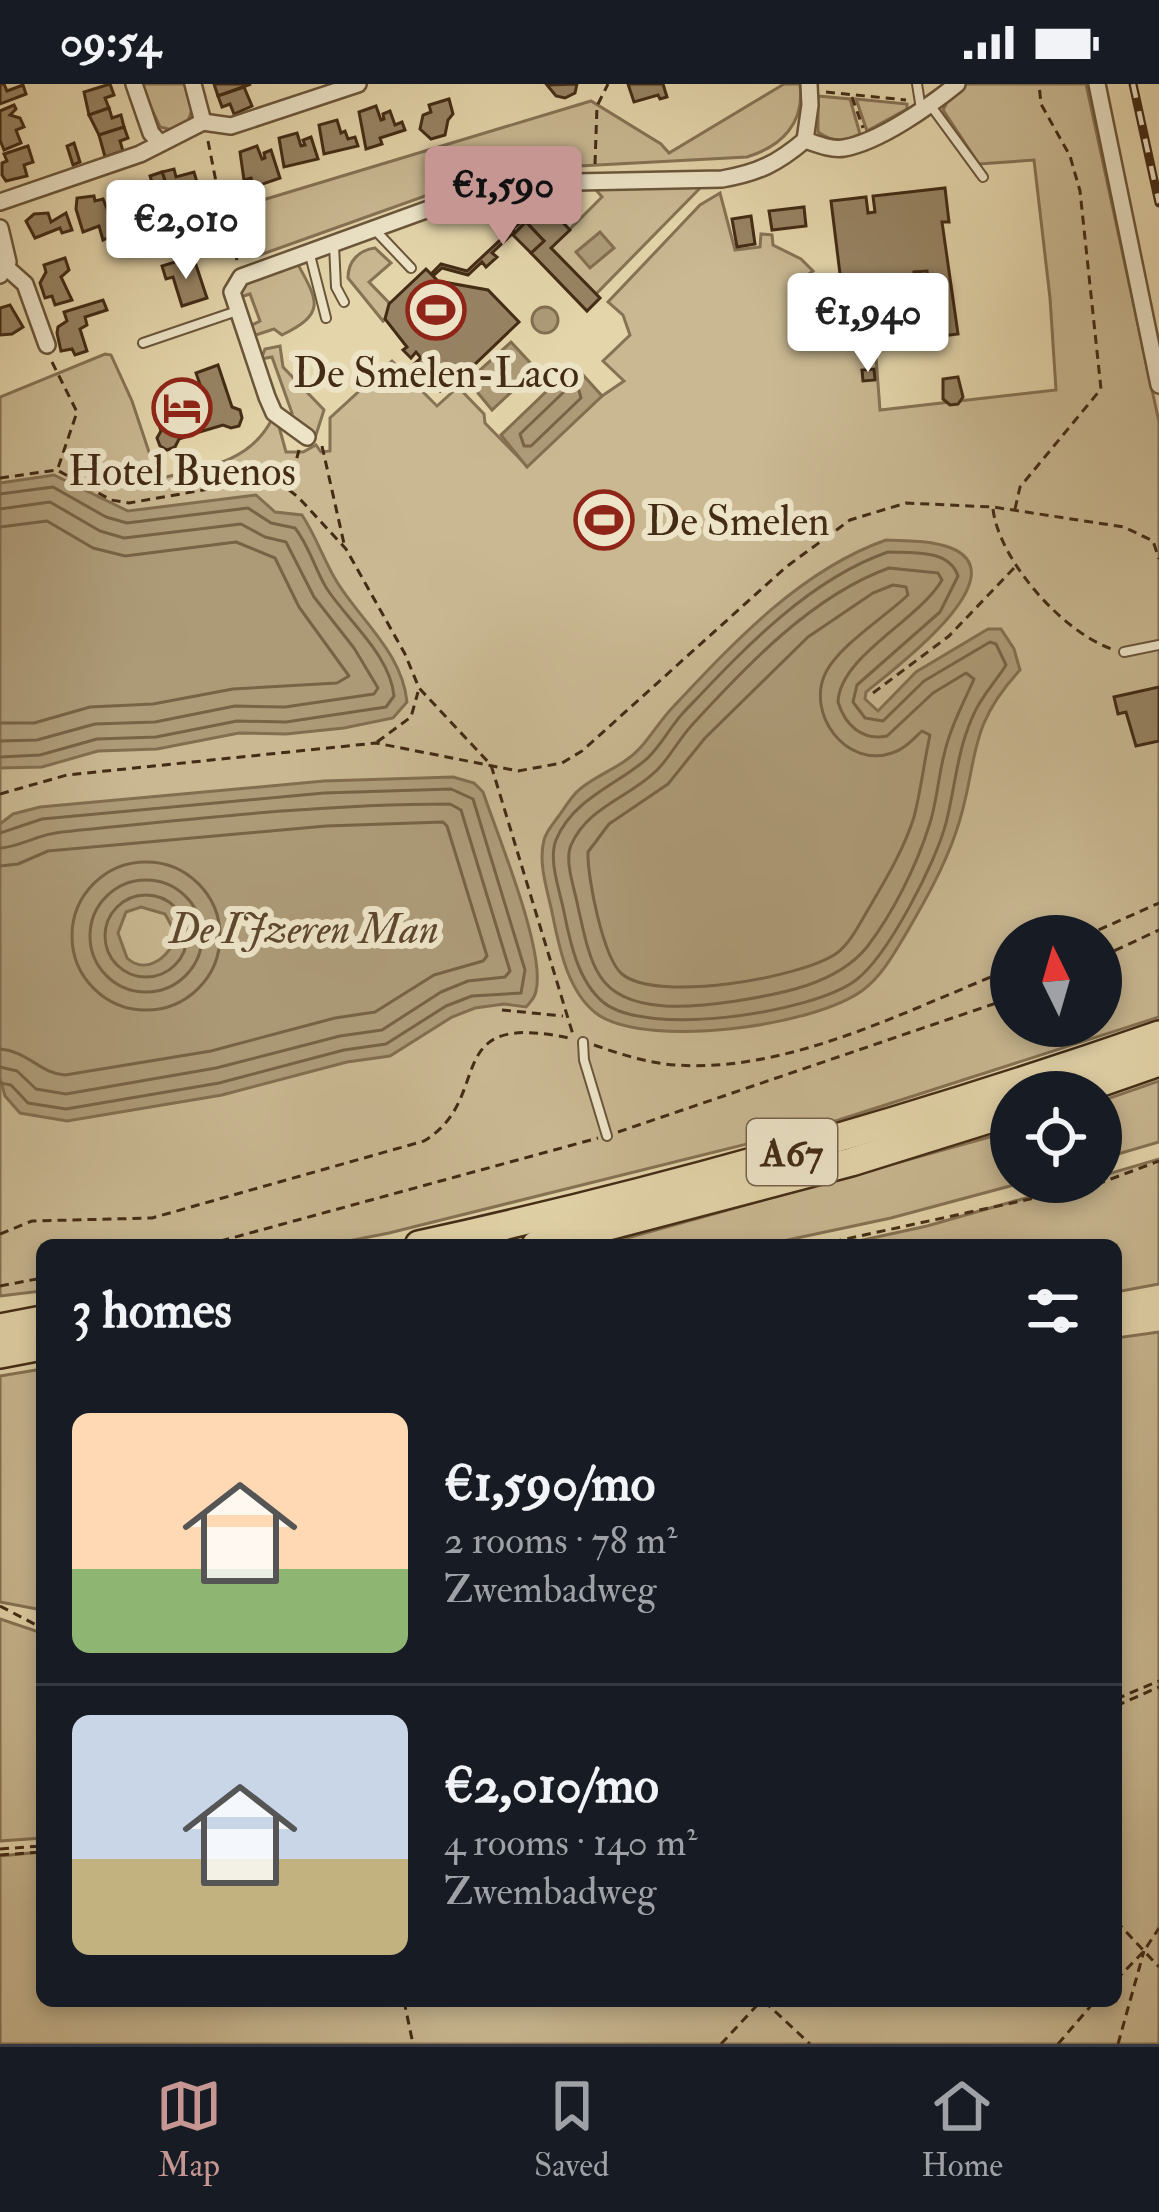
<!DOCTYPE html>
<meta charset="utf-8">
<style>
:root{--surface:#171b24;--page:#242831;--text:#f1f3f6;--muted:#9ea1a6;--line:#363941;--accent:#c59692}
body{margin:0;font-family:"IM FELL Double Pica",serif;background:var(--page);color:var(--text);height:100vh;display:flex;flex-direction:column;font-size:45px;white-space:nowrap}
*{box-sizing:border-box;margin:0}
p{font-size:39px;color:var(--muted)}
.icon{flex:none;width:66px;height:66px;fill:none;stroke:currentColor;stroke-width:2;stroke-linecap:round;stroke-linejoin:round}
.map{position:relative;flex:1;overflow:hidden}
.details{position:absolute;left:36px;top:1155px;width:1086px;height:768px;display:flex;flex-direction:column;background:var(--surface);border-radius:18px;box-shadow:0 6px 18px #0003}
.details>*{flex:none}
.needle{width:78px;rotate:355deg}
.controls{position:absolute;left:990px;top:831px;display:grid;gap:24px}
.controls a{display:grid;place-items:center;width:132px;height:132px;border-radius:50%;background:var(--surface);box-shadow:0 6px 18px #0003;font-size:60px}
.price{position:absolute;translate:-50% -102px;padding:0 27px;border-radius:12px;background:#fff;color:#222;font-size:39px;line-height:78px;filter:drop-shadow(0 3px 6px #0008)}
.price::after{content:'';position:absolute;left:50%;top:72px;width:36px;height:27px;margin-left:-18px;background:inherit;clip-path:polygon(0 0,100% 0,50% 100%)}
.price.on{background:var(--accent);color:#111}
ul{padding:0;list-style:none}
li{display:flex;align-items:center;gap:36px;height:300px;padding:0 36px}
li+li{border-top:3px solid var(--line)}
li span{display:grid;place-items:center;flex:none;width:336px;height:240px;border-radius:18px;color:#555}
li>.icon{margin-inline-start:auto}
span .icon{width:144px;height:144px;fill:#fffc;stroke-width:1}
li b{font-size:51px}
h2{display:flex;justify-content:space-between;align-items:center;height:144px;padding:0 36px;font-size:51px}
.status{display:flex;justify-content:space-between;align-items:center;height:84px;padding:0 60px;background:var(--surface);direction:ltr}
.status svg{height:33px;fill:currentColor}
.dock{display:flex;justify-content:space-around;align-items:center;height:168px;border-top:3px solid var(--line);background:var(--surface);font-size:33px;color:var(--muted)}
.dock a{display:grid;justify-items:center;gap:6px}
.dock .on{color:var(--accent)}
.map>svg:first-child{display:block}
.green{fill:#c9b892;stroke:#867254;stroke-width:3;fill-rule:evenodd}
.water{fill:#ad9b78;stroke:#836e50;stroke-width:3;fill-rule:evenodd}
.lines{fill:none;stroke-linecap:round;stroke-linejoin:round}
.shore{stroke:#786346;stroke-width:3}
.building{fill:#978363;stroke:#432b15;stroke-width:3}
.service-casing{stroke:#6b563a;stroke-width:12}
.minor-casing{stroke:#6b563a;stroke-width:20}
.motorway-casing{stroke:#432b15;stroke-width:32}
.path{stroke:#432b15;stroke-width:3;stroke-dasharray:9 6;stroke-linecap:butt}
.service{stroke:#ede4c8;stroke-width:8}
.minor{stroke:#ede4c8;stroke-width:15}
.motorway{stroke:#e4d5ab;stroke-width:27}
.rail-casing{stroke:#432b15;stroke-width:9}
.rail{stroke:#ede4c8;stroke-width:4.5;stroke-dasharray:14;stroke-linecap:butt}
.labels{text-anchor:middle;stroke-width:12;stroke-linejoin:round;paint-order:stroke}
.shield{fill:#ede4c8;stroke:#76624b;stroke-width:3}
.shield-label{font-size:39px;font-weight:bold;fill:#432b15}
.poi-label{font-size:42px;fill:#432b15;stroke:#ede4c8}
.park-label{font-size:42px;font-style:italic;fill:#5e472e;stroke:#ede4c8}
</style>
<div class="status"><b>09:54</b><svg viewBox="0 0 49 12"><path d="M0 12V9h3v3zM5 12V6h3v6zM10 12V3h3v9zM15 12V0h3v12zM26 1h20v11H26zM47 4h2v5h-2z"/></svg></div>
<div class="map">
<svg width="1159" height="1960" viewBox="0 0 1159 1960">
<rect width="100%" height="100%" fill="#e4d5ab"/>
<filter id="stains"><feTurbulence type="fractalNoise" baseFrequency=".00167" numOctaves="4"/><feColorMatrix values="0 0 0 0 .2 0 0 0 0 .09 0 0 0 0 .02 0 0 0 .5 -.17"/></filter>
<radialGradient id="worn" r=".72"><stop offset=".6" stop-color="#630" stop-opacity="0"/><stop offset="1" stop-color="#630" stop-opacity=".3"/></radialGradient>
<g class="green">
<polygon points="140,0 185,0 193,23 188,37 172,46 160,43"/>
<path d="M784,0H800C805,39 782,62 747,73L523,85L481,92L260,171L243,122L591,17L661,60L669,69Z"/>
<path d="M966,0H1086L1159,338V933L823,1041L389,1149L328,1161H42V1207L0,1212V313L105,270L111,271L132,317L158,395C202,384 248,380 271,337L278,339L286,368H303L316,361L321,368L330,367V334L392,277L437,322L458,303L484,330L485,339L527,382L602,312L624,297L603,277L630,251L623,231L608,218L700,121L720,109L735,166L760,163L761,150L772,151L773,161L801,175L813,187L801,195L809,220L841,207L847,209L850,239L856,241L861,271L876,273L880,326L1056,306L1050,214L1034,76L979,80L943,26L948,16ZM1011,852H1101V942H1011Z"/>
<path d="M818,12L850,15L860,50C843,58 834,59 818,48Z"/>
<polygon points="856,15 907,20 907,25 867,47"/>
<polygon points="708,96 596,210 551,164 602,113 590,99"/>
<path d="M375,164L391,179L369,198L396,226L383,237L348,194C348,177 359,166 375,164Z"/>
<path d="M296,177C318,217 327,229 282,251L274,245L256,251L250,242L260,237L250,210L241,213V199Z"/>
<polygon points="280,262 283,283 324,326 315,354 287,332 292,329 272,273 261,275 265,265"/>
<polygon points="1159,997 1159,1058 1101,1075 1101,1017"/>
<polygon points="1011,1047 1011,1098 1025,1098 891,1134 764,1161 602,1161"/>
<polygon points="1159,1075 1159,1200 1116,1208 1116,1161 840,1161 927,1142 1082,1098 1101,1098 1101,1092"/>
<polygon points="1159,1248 1159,1960 0,1960 0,1772 42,1768 42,1917 1116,1917 1116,1254"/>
<polygon points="42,1285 42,1526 0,1518 0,1292"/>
<polygon points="0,1535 42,1549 42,1754 0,1757"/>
</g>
<g class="water">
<polygon points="600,148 614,164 590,184 576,168"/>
<circle cx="545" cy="236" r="13"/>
<polygon points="511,258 536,285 492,326 468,297"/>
<polygon points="574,281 602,312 527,383 501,351"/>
<path d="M54,391L128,427L256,411L275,428L302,431C316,452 324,477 337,498C362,538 402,569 407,618L393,634L344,644L286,650L239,649L157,665L98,667L42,683L0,684V399Z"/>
<path d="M886,456C907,457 931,456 951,464C1021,492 890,588 866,608L865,615L878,627L916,588L988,545H1001L1014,565L1020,586C963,647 980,682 955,751C943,785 925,817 907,848C895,868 882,892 863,906C815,942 653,964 600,932C568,911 559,863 552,828C547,805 538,779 544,756C546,748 552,741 558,733C565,724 571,712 580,705C598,690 624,682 640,664C652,651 661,635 674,622C735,557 801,486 886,456Z"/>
<path d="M453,693L474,699L483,708C497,750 546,867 536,907C535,914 531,917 526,923L504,920L475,924L452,933L390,972L347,978L222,1011L67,1037L20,1029L5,1012L0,994V740L13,730L40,723L324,697ZM141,823L165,830L176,850C172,872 146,892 127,874L118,849L126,828Z"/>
</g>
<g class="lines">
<g class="shore">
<polygon points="570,302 578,303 581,314 531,362 524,362 520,350"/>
<path d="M0,410L53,403L106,433L127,439L248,424L271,439L295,444C310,463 315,486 327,505C349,538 390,571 394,612L386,623L286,638L237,637L156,653L97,655L40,671L0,673"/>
<polyline points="0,425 50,418 100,447 124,454 241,440 265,453 286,458 314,513 354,564 378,604 374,610 285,623 235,622 155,638 95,640 37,656 0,657"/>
<polyline points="0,443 47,437 93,464 125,472 236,458 275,474 299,523 349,592 337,599 233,605 153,620 90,623 34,639 0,639"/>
<path d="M888,468C913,469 949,465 958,492L940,528L857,601L853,618L865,634L883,637L924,597L990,558L996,560L1006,581C995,599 980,613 972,634C957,668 955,704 946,739C936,778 888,872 856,896C813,929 646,954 603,918C578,897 570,858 564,828C560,807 548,776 556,756C572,717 612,703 643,678C659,666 669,644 683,629C741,568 807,496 888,468Z"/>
<path d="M889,484L938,489L942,496C918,537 840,572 838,618C845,641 862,657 887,652L933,609L966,589L974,595C963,620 950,644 944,671C938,694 937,719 929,742C916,783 893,829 867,863C837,900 781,910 736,917C696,923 625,932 600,892C588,874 583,844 578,823C575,806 564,777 571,761C589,721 632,713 659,684C671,671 680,654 692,641C746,582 813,511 889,484Z"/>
<path d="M893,501L906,503L908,511C886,532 840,561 826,588C805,629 846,685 892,669C905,665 913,655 922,647L930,651C924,678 921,706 914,733C904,765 886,795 869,824C860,839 851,858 837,869C802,894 656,919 622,890C603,874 587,792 588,768L609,740L668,700L705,654L808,553L873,509Z"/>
<polyline points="0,749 42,735 324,709 451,705 473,715 525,886 521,909 472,912 446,922 386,960 344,966 219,999 66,1025 28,1019 11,1001 0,999"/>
<path d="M0,764C20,763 38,750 62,748C191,735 321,720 450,720L461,726L510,887L505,893L468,897L441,908L382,946L340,952L216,984L66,1010L36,1005L17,987L0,983"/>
<circle cx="146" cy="852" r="74"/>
<path d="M0,782L18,780L48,767L326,742L443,738L447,742L487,872L483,877L434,891L375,928L335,934L211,967L65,991C39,989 28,967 0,965"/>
<circle cx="146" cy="852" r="56"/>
<circle cx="146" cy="852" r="41"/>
</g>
</g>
<g class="building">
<polygon points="0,0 4,0 7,7 23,1 26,10 0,20"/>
<polygon points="110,0 114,11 105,14 109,24 89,31 84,8"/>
<polygon points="214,0 251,0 218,12"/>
<polygon points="577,0 575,9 565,14 556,12 547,1"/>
<polygon points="628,0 663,0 667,13 660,15 658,11 634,18"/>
<polygon points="244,3 252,22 234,30 230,20 222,23 218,12"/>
<polygon points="449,15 453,30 448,36 445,51 431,55 420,45 423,31 431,28 429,21"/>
<polygon points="14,21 16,25 10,31 20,34 24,43 16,46 21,59 4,66 0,56 0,27"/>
<polygon points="376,22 381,36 384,35 383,30 390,27 395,41 402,38 405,46 380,54 382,60 366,65 359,28"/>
<polygon points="109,24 112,34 121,31 124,43 99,51 89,31"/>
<polygon points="337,36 341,49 345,47 348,55 355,53 358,62 324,70 319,41"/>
<polygon points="124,43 128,54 120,57 123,67 105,73 99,51"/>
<polygon points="297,49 301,62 305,61 303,56 311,53 318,75 284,83 279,54"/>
<polygon points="74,59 80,78 73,81 67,62"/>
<polygon points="28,62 33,78 24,81 27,92 6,97 2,91 2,79 7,77 4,70"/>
<polygon points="257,62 262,75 265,74 264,69 271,66 280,94 254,103 251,94 244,96 240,68"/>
<polygon points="174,85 176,93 194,88 197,98 188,101 191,109 180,114 171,114 162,88"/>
<polygon points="162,88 171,114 162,117 165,124 151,128 143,104 153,101 150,92"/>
<polygon points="130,99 133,107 140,103 146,121 122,130 119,121 116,122 113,105"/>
<polygon points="945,104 949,138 942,138 958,250 934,253 932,236 944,235 943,229 937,229 934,205 929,205 927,187 914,188 914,194 886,197 883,192 874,193 875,202 842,206 831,117 866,113 868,129 875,128 873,112"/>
<polygon points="94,112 95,117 103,115 117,149 103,156 99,142 83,148 76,125 77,114"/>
<polygon points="544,119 570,146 551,164 600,214 587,227 531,169 544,157 526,138 515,149 512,145"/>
<polygon points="804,123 806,142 772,146 769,127"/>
<polygon points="48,129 51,138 66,129 72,146 62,149 60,144 35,154 26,137 34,130"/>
<polygon points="751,132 755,160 737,163 732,135"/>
<polygon points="526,138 544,157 531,169 512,150 492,169 497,173 486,183 482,178 468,191 442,184 433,192 431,190 441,180 467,187 512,145 515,149"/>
<polygon points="65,174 69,186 61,193 72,216 55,221 52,212 45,214 40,199 46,188 44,181"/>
<polygon points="178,177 180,183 195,178 207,214 182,222 173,193 166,195 162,182"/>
<polygon points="426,185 438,197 488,206 519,238 449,305 446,301 440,307 414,280 421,274 416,268 411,274 403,266 407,263 385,235 389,220"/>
<polygon points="812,196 825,223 818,227 805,199"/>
<polygon points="842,206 843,216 849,215 851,226 842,226 841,217 834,218 833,207"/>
<polygon points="103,216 107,226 85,233 87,241 80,245 87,267 75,271 72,265 61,267 57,249 58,243 67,237 64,228"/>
<polygon points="10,221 23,243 12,250 0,251 0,224"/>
<polygon points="218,281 232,323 240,326 242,334 239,342 231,344 223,341 196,349 179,355 175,363 167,366 160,362 157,354 161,347 155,328 204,312 196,289"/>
<polygon points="874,285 875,296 863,297 862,286"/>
<polygon points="958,293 963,313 958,320 950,321 943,315 943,295"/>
<polygon points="1159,603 1159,657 1136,662 1126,628 1118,630 1114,613"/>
</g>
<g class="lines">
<g class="service-casing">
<g id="service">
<polyline points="917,0 921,25"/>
<polyline points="931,22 983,93"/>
<polyline points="375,146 411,184"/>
<polyline points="334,161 336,203 344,218"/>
<polyline points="310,171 326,234"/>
<polyline points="143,259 237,227"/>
<polyline points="1124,568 1159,561"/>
<polyline points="583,958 584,976 607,1052"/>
</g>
</g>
<g class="minor-casing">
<g id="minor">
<polyline points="134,0 151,49 159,58"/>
<polyline points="193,0 203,38"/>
<polyline points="1097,0 1159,301"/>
<polyline points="203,38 231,42 358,0"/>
<polyline points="805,56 810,21 809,0"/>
<polyline points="0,118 140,70 203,38"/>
<polyline points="0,144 8,178 0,191"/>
<polyline points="7,184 25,200 47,261"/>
<path d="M307,353L274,329L267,313L232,208L241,193L484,105L527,99L722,95C758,89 778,79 805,56C817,60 831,66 844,64C879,58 930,22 957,0"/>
</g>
</g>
<g class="motorway-casing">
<g id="motorway">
<polyline points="1073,1008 1159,978"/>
<path d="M419,1161C669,1106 917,1035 1159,951"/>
<polyline points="536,1161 851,1078 1011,1028"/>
<polyline points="0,1244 42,1236"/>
<polyline points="0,1270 42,1262"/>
</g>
</g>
<g class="path">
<polyline points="826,8 906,16"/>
<polyline points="852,13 863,44"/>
<polyline points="208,57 220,118 237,176"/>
<polyline points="595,80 597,22 608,0"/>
<polyline points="52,278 77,328 58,384"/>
<polyline points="322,362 345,464"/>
<polyline points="0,394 57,386 111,416 129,419 215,404 272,401 288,405 299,414 346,465 405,570 419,604 491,681 574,954"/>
<polyline points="289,403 299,366"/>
<path d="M993,425C999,477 1065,551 1115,566"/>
<polyline points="1015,425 1020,403 1101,305 1080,107 1070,72 1041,20 1039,0"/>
<polyline points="873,609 949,552 1015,483"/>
<polyline points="377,658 411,633 418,608"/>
<polyline points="0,710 67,691 376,659 518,687 562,679 582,667 786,483 850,436 906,419 993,423 1124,443 1153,457 1159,475"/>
<polyline points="1085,852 1159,819"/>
<polyline points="1101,873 1159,846"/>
<polyline points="502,926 563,932"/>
<path d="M594,961C620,970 647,979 675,981C790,989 906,926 1011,885"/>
<polyline points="618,1048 1011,914"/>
<path d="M0,1150L32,1137L152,1134L424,1057C497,1013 436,924 573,955"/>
<polyline points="206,1161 598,1054"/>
<polyline points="818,1161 1095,1101 1159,1077"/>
<polyline points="0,1202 42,1194"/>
<polyline points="0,1522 42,1544"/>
<polyline points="1116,1615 1159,1597"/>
<polyline points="1116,1622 1159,1603"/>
<polyline points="0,1765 42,1762"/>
<polyline points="0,1771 42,1768"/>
<polyline points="1116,1837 1159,1883"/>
<polyline points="1116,1896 1144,1867 1159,1844"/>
<polyline points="404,1917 413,1960"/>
<polyline points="764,1917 810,1960"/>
<polyline points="721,1960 761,1917"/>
<polyline points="1058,1960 1095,1917"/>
<polyline points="1118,1960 1144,1867"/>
</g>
<use href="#service" class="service"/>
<use href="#minor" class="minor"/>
<use href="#motorway" class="motorway"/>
<g class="rail-casing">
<polyline id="rail" points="1133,0 1159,119"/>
</g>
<use href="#rail" class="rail"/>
</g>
<defs>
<g id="stadium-ring" transform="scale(3)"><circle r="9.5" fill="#ede4c8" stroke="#8f2418" stroke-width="1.5"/><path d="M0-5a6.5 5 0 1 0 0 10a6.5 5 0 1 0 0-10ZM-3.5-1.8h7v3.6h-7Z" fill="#8f2418"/></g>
<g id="hotel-ring" transform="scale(3)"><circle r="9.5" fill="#ede4c8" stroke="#8f2418" stroke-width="1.5"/><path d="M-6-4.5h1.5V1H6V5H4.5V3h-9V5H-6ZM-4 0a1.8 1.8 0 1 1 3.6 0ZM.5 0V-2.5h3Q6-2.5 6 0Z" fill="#8f2418"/></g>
</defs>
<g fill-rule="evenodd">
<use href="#stadium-ring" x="436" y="226"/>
<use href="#hotel-ring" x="182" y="324"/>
<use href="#stadium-ring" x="604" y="436"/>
</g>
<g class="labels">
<rect class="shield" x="747" y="1035" width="90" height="66" rx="9"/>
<g class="shield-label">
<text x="792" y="1082">A67</text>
</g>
<g class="poi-label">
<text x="436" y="303">De Smelen-Laco</text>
<text x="182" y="401">Hotel Buenos</text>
<text x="646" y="451" text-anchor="start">De Smelen</text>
</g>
<g class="park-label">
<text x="304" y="859">De IJzeren Man</text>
</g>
</g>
<rect width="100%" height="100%" filter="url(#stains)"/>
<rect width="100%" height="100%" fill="url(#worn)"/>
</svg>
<div class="controls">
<a><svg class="needle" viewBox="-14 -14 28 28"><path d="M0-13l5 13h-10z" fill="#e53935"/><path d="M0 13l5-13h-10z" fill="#9ea1a6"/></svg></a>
<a><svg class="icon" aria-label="locate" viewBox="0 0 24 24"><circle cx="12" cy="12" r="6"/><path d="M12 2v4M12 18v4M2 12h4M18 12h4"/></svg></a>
</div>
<b class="price on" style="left:503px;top:164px">€1,590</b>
<b class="price" style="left:186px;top:198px">€2,010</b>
<b class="price" style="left:868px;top:291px">€1,940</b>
<section class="details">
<h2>3 homes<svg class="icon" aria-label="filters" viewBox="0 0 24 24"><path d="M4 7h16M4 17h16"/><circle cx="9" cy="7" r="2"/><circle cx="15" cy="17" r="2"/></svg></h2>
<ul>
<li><span style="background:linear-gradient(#ffd9b3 65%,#8fb573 0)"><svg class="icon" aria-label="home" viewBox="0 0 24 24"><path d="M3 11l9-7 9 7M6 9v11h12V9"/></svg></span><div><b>€1,590/mo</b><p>2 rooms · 78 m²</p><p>Zwembadweg</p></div></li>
<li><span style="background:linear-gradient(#c9d6e8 60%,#c2b280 0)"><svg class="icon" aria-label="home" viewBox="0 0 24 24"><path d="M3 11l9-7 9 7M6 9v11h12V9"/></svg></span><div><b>€2,010/mo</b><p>4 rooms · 140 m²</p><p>Zwembadweg</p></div></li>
</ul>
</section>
</div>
<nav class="dock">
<a class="on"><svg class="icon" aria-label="map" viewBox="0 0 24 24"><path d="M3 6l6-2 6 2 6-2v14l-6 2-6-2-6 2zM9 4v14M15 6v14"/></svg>Map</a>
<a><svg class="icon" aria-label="saved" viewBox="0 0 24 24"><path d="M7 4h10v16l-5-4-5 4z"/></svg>Saved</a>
<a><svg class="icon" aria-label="home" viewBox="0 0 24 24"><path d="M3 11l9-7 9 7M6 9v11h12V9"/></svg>Home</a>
</nav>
